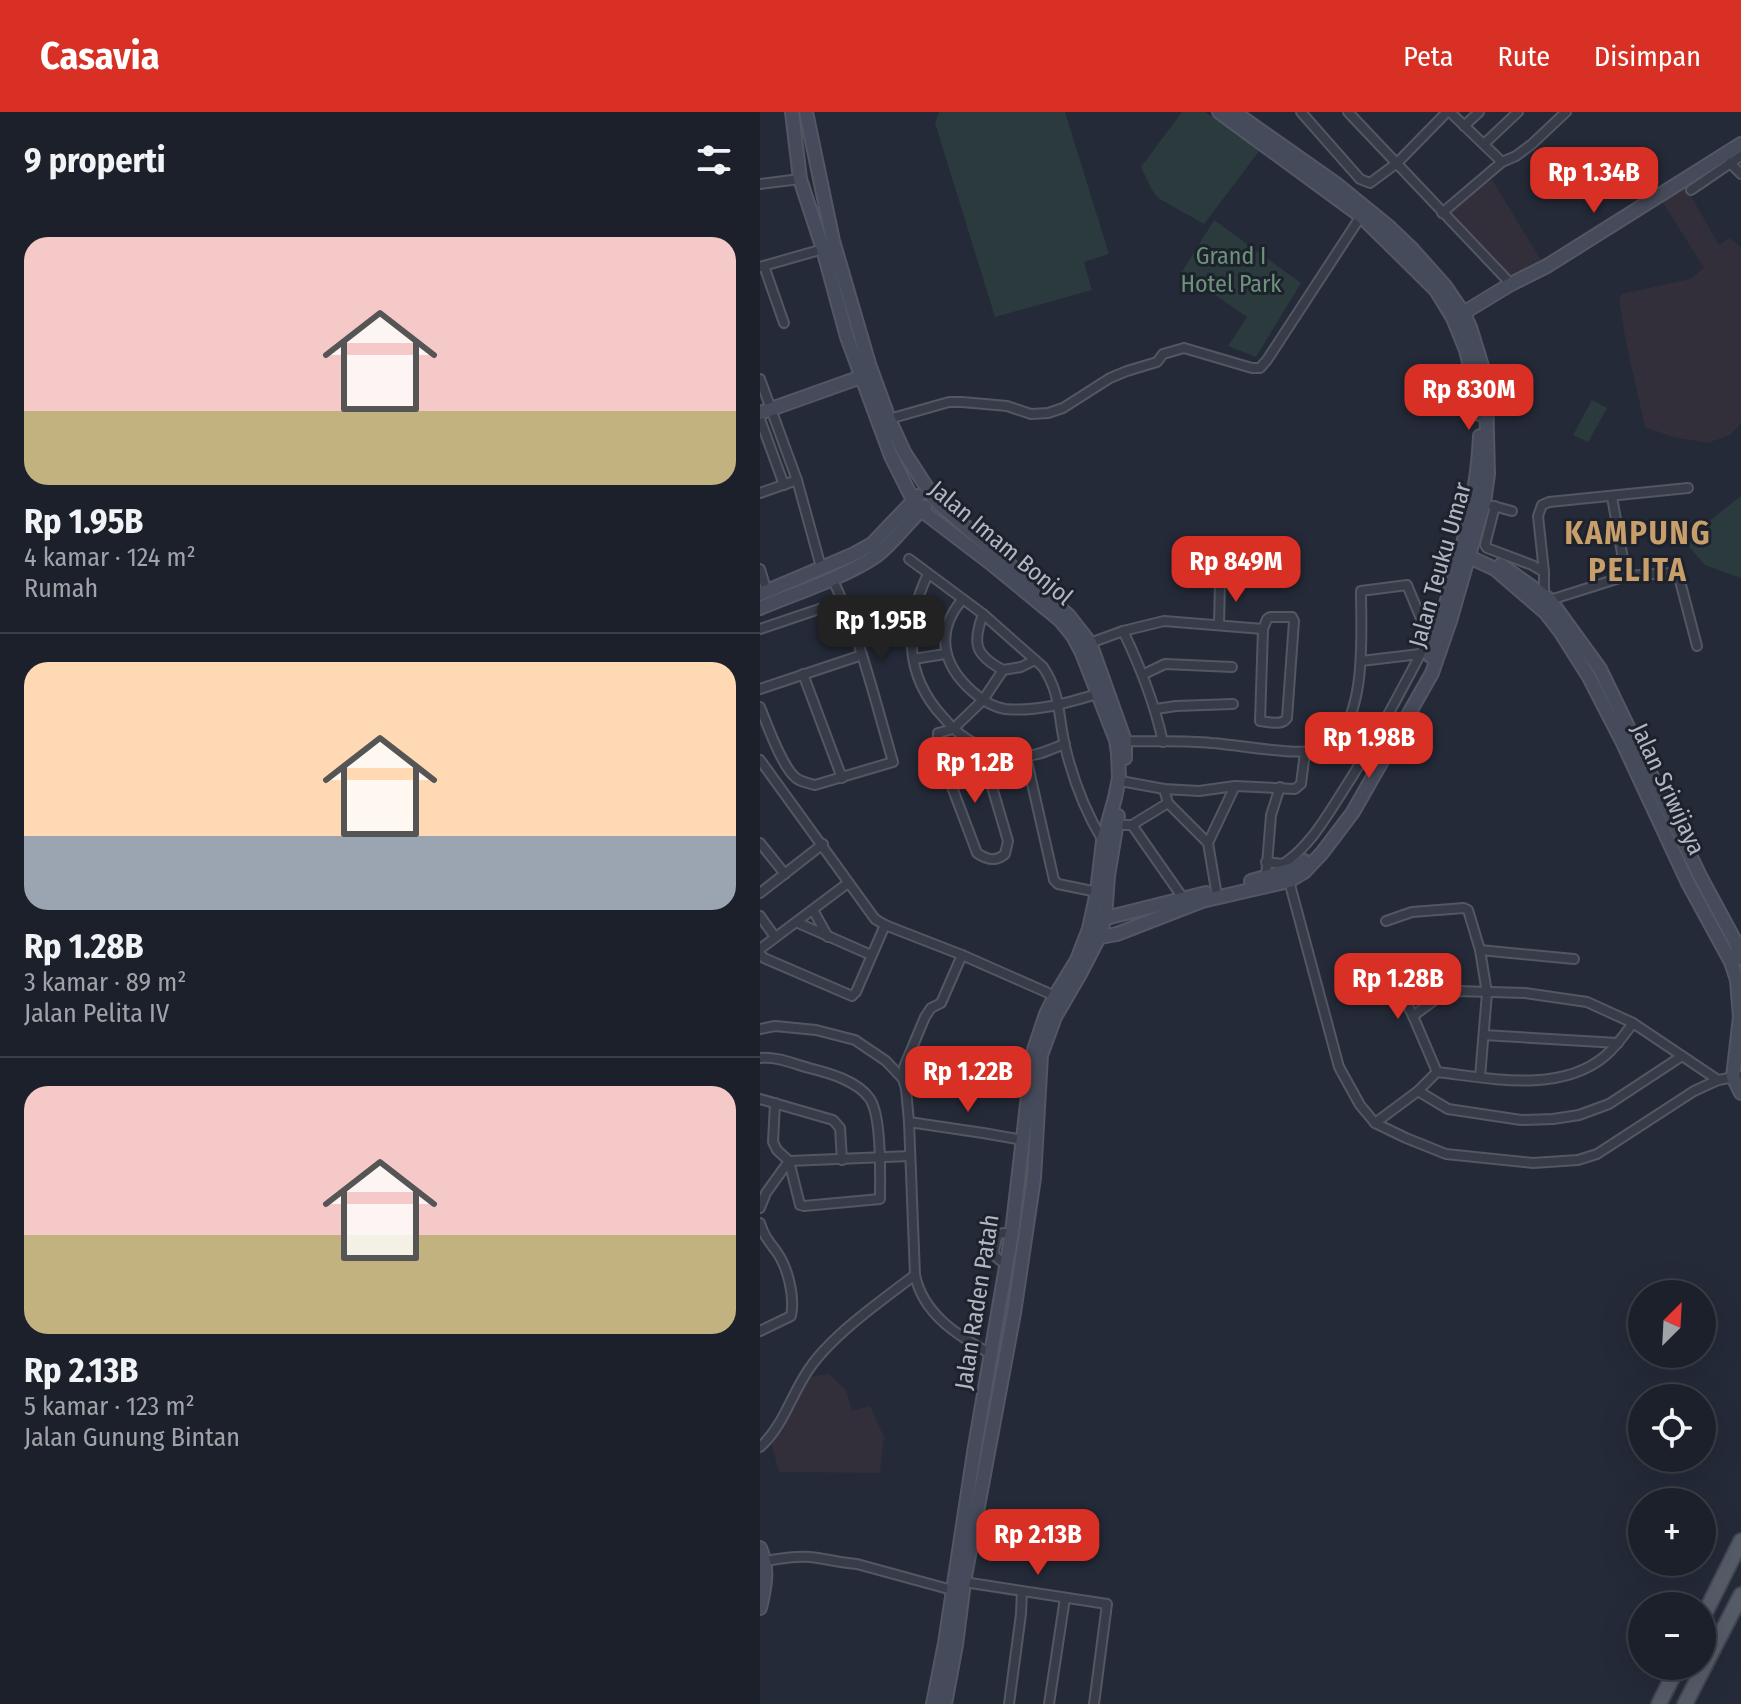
<!DOCTYPE html>
<html lang="id">
<meta charset="utf-8">
<style>
:root{--surface:#1b202a;--page:#242832;--text:#f1f3f6;--muted:#a0a3a8;--line:#393e47;--accent:#d93025}
body{margin:0;font-family:"Fira Sans Condensed",sans-serif;background:var(--page);color:var(--text);height:100vh;display:flex;flex-direction:column;font-size:30px;white-space:nowrap}
*{box-sizing:border-box;margin:0}
p{font-size:26px;color:var(--muted)}
.icon{flex:none;width:44px;height:44px;fill:none;stroke:currentColor;stroke-width:2;stroke-linecap:round;stroke-linejoin:round}
.map{position:relative;flex:1;overflow:hidden}
.drawer{display:flex;flex-direction:column;background:var(--surface);width:760px}
.drawer>*{flex:none}
.needle{width:52px;rotate:24deg}
.tools{position:absolute;left:868px;top:1168px;display:grid;gap:16px}
.tools a{display:grid;place-items:center;width:88px;height:88px;border-radius:50%;background:var(--surface);box-shadow:0 8px 32px #0002,0 0 0 2px var(--line);font-size:40px}
.price{position:absolute;translate:-50% -68px;padding:0 18px;border-radius:16px;background:var(--accent);color:#fff;font-size:26px;line-height:52px;filter:drop-shadow(0 2px 4px #0008)}
.price::after{content:'';position:absolute;left:50%;top:48px;width:24px;height:18px;margin-left:-12px;background:inherit;clip-path:polygon(0 0,100% 0,50% 100%)}
.price.active{background:#222;color:#fff}
ul{padding:0;list-style:none}
li{display:grid;align-content:center;gap:16px;height:424px;padding:0 24px}
li+li{border-top:2px solid var(--line)}
li span{display:grid;place-items:center;height:248px;border-radius:24px;color:#555}
li>.icon{margin-inline-start:auto}
span .icon{width:144px;height:144px;fill:#fffc;stroke-width:1}
li b{font-size:34px}
h2{display:flex;justify-content:space-between;align-items:center;height:96px;padding:0 24px;font-size:34px}
header{display:flex;align-items:center;gap:48px;box-sizing:border-box;height:112px;padding:0 40px;background:var(--accent);color:#fff}
header strong{font-size:38px}
nav{display:flex;gap:44px;margin-inline-start:auto;font-size:28px}
main{display:flex;flex:1;min-height:0}
.map>svg:first-child{display:block}
.medical{fill:#322f3a}
.green{fill:#2a3a3d}
.lines{fill:none;stroke-linecap:round;stroke-linejoin:round}
.street-casing{stroke:#535763;stroke-width:12}
.secondary-casing{stroke:#535763;stroke-width:16}
.primary-casing{stroke:#414551;stroke-width:18}
.street{stroke:#383c48;stroke-width:8}
.secondary{stroke:#464b5b;stroke-width:12}
.primary{stroke:#565b68;stroke-width:14}
.labels{text-anchor:middle;stroke-width:6;stroke-linejoin:round;paint-order:stroke}
.park-label{font-size:24px;fill:#6c937a;stroke:#1d222d}
.street-label{font-size:24px;fill:#b3b7c4;stroke:#1d222d}
.district-label{font-size:32px;font-weight:bold;letter-spacing:2px;fill:#c89e6a;stroke:#1d222d}
</style>
<header>
<strong>Casavia</strong>
<nav><a>Peta</a><a>Rute</a><a>Disimpan</a></nav>
</header>
<main>
<section class="drawer">
<h2>9 properti<svg class="icon" aria-label="filters" viewBox="0 0 24 24"><path d="M4 7h16M4 17h16"/><circle cx="9" cy="7" r="2"/><circle cx="15" cy="17" r="2"/></svg></h2>
<ul>
<li><span style="background:linear-gradient(#f6c9c9 70%,#c2b280 0)"><svg class="icon" aria-label="home" viewBox="0 0 24 24"><path d="M3 11l9-7 9 7M6 9v11h12V9"/></svg></span><div><b>Rp 1.95B</b><p>4 kamar · 124 m²</p><p>Rumah</p></div></li>
<li><span style="background:linear-gradient(#ffd9b3 70%,#9aa5b1 0)"><svg class="icon" aria-label="home" viewBox="0 0 24 24"><path d="M3 11l9-7 9 7M6 9v11h12V9"/></svg></span><div><b>Rp 1.28B</b><p>3 kamar · 89 m²</p><p>Jalan Pelita IV</p></div></li>
<li><span style="background:linear-gradient(#f6c9c9 60%,#c2b280 0)"><svg class="icon" aria-label="home" viewBox="0 0 24 24"><path d="M3 11l9-7 9 7M6 9v11h12V9"/></svg></span><div><b>Rp 2.13B</b><p>5 kamar · 123 m²</p><p>Jalan Gunung Bintan</p></div></li>
</ul>
</section>
<div class="map">
<svg width="981" height="1592" viewBox="0 0 981 1592">
<rect width="100%" height="100%" fill="#242a38"/>
<g class="medical">
<polygon points="729,63 781,148 755,164 747,162 689,102"/>
<polygon points="924,72 959,133 969,126 981,135 981,311 970,323 948,331 913,325 885,315 866,230 859,187 862,182 930,167 944,156 900,86"/>
<polygon points="69,1262 86,1278 92,1299 110,1294 124,1325 120,1361 19,1360 10,1326 33,1296 48,1265"/>
</g>
<g class="green">
<polygon points="179,0 305,0 349,142 324,150 332,178 235,205 175,11"/>
<polygon points="422,0 445,0 500,38 444,112 398,86 392,78 381,55"/>
<polygon points="454,108 541,171 496,245 468,234 487,205 422,160"/>
<polygon points="832,288 847,296 828,330 813,323"/>
<polygon points="981,384 981,466 945,453 924,429"/>
</g>
<g class="lines">
<g class="street-casing">
<g id="street">
<polyline points="541,0 600,67 610,71 637,51 687,0"/>
<polyline points="588,0 751,172"/>
<polyline points="690,0 742,50"/>
<polyline points="704,14 719,0"/>
<polyline points="724,32 758,0"/>
<polyline points="970,51 981,62"/>
<polyline points="0,72 40,67"/>
<polyline points="931,78 981,44"/>
<polyline points="682,101 742,50 756,44 772,32 806,0"/>
<polyline points="4,154 24,211"/>
<polyline points="0,155 63,137"/>
<polyline points="0,267 37,368 61,455"/>
<polyline points="0,307 24,373"/>
<polyline points="129,307 189,290 202,290 247,294 271,302 288,301 303,296 350,266 367,259 397,250 403,242 424,236 492,256 500,256 507,248 601,104"/>
<polyline points="0,381 37,368"/>
<polyline points="852,385 866,464"/>
<polyline points="733,394 752,399"/>
<polyline points="735,394 725,433 727,436 772,453 784,460"/>
<path d="M149,447L223,502L283,555C301,582 298,604 305,634C313,668 325,699 343,729"/>
<polyline points="0,457 7,480"/>
<path d="M168,462C144,512 144,563 183,605C192,616 203,626 216,632C224,635 232,635 240,637C248,639 256,643 264,644C276,645 293,636 305,632"/>
<polyline points="784,483 784,460 778,404 782,393 789,390 928,376"/>
<path d="M202,488C175,520 182,553 213,580C222,588 232,595 245,597C277,600 307,591 337,582"/>
<polyline points="790,488 866,464 910,461 916,463 920,469 937,534"/>
<path d="M223,502C212,532 215,543 243,558L261,555L275,548"/>
<path d="M510,505H532L534,509L527,606C522,614 509,610 500,609L503,517L507,507Z"/>
<polyline points="459,512 460,470"/>
<polyline points="0,517 83,489"/>
<path d="M363,519C381,556 394,589 403,630"/>
<polyline points="330,531 363,519 404,509 503,517"/>
<polyline points="154,547 185,542"/>
<polyline points="601,549 660,542"/>
<polyline points="43,562 82,666"/>
<polyline points="384,562 405,552 472,555"/>
<polyline points="0,577 102,543"/>
<path d="M0,595C7,612 22,655 36,666C41,670 48,671 55,673L133,650C115,588 100,524 72,466"/>
<polyline points="396,597 416,594 473,592"/>
<path d="M365,629C393,630 423,628 451,631C476,632 547,647 567,635C608,610 601,521 601,479L647,473L669,526L674,530"/>
<path d="M220,634L248,729L245,742C236,750 227,748 217,741L178,638V621L193,617L223,588L243,558"/>
<polyline points="266,645 294,768 298,772 337,780"/>
<polyline points="0,648 115,807 125,813 202,843 295,884"/>
<polyline points="366,670 404,677 439,679 475,674 535,677 541,672 545,640"/>
<polyline points="404,677 408,691 448,731 456,778"/>
<polyline points="355,713 372,713 408,691"/>
<polyline points="372,713 423,786"/>
<polyline points="0,731 25,762"/>
<polyline points="448,731 475,674"/>
<path d="M506,750L523,752C549,735 565,707 581,682C614,631 641,579 669,526"/>
<polyline points="506,765 511,703 520,675"/>
<polyline points="529,769 579,955 600,993 615,1011 646,1026 686,1042 773,1051 818,1048 837,1042 934,979 958,968 981,964"/>
<polyline points="0,781 63,732"/>
<polyline points="53,798 68,825"/>
<polyline points="0,804 15,825"/>
<polyline points="626,809 652,800 704,796 708,798 720,838 727,881 720,965"/>
<polyline points="36,810 111,843"/>
<polyline points="0,837 88,771"/>
<polyline points="720,838 814,847"/>
<polyline points="0,842 4,846 92,884 96,880 125,813"/>
<polyline points="625,847 653,904 677,960"/>
<polyline points="653,904 676,887 697,879 765,881 827,890 873,911 958,968"/>
<path d="M0,917L15,914L56,918L95,928L126,949L143,967L146,977L149,1010L155,1163C163,1202 198,1224 231,1242"/>
<polyline points="724,923 858,931"/>
<path d="M0,946C16,944 34,952 49,956C69,961 98,969 110,987C122,1005 120,1065 120,1087L44,1094L40,1093L29,1049L17,1038L13,1030L15,991"/>
<path d="M677,960C729,966 800,982 845,944C856,935 864,923 873,911"/>
<polyline points="143,967 144,955 165,905 171,896 181,891 202,843"/>
<polyline points="658,979 688,997 761,1008 793,1007 819,1003 849,992 922,944"/>
<polyline points="0,987 73,1008 80,1016 82,1048"/>
<polyline points="149,1010 223,1021 263,1028"/>
<polyline points="615,1011 658,979 677,960"/>
<polyline points="0,1096 6,1081 29,1049 150,1044"/>
<path d="M0,1111C4,1124 8,1128 16,1139C28,1155 35,1185 31,1204L0,1219"/>
<path d="M246,1152C229,1143 234,1140 238,1122L252,1120"/>
<path d="M0,1335C23,1315 32,1281 49,1257C72,1223 122,1188 155,1163"/>
<path d="M5,1449C23,1446 40,1443 58,1446C71,1448 84,1451 97,1452L192,1478"/>
<polyline points="204,1470 347,1492 334,1592"/>
<polyline points="249,1592 261,1502 262,1479"/>
<polyline points="289,1592 305,1486"/>
</g>
</g>
<g class="secondary-casing">
<g id="secondary">
<polyline points="32,0 40,67 63,137 87,225 131,344 153,388 161,398 233,453 300,508 313,524 322,541 356,628 358,641 359,666 355,686 343,729 337,780 329,817 317,848 295,884 286,902 273,941 252,1120 215,1334 185,1531 173,1592"/>
<polyline points="46,0 73,129 109,252 129,307 144,340 175,388 308,503 330,531 365,629 365,646"/>
<polyline points="459,0 601,104 676,178 693,206 706,238 718,287 719,302"/>
<polyline points="700,203 751,172 787,154 981,32"/>
<polyline points="0,301 101,265"/>
<polyline points="703,442 735,457 786,501 800,519 829,565 862,629 928,771 971,850 977,868 980,905 973,965 981,981"/>
<polyline points="741,453 790,488 840,557 940,764 975,829 981,846"/>
<polyline points="0,482 94,442 112,432 158,384"/>
<path d="M0,496C36,481 83,466 116,444C135,430 147,410 165,395"/>
<path d="M670,544C692,472 717,399 720,324"/>
<polyline points="491,769 533,757 544,749"/>
<polyline points="340,806 350,805 446,781"/>
<polyline points="335,826 357,822 442,789 529,769 544,760 562,741 593,700 672,561 690,509 724,391 728,362 726,281 722,254 710,215 704,202 685,174 652,137 629,115 575,71 474,0"/>
<path d="M0,1436C9,1456 5,1475 0,1496"/>
<polyline points="185,1592 196,1533 204,1470 254,1201 274,1066 281,943 295,905 320,862 338,827 345,806 348,764 358,704"/>
</g>
</g>
<g class="primary-casing">
<g id="primary">
<polyline points="942,1507 981,1429"/>
<polyline points="899,1592 918,1554"/>
<polyline points="925,1592 981,1483"/>
</g>
</g>
<use href="#street" class="street"/>
<use href="#secondary" class="secondary"/>
<use href="#primary" class="primary"/>
</g>
<g class="labels">
<g class="park-label">
<text x="471" y="152">Grand I<tspan x="471" dy="28">Hotel Park</tspan></text>
</g>
<g class="street-label">
<text transform="translate(241 431) rotate(40)" y="8">Jalan Imam Bonjol</text>
<text transform="translate(680 453) rotate(-74)" y="8">Jalan Teuku Umar</text>
<text transform="translate(908 677) rotate(65)" y="8">Jalan Sriwijaya</text>
<text transform="translate(217 1190) rotate(-81)" y="8">Jalan Raden Patah</text>
</g>
<g class="district-label">
<text x="878" y="432">KAMPUNG<tspan x="878" dy="37">PELITA</tspan></text>
</g>
</g>
</svg>
<div class="tools">
<a><svg class="needle" viewBox="-14 -14 28 28"><path d="M0-13l5 13h-10z" fill="#e53935"/><path d="M0 13l5-13h-10z" fill="#a0a3a8"/></svg></a>
<a><svg class="icon" aria-label="locate" viewBox="0 0 24 24"><circle cx="12" cy="12" r="6"/><path d="M12 2v4M12 18v4M2 12h4M18 12h4"/></svg></a>
<a>+</a>
<a>−</a>
</div>
<b class="price" style="left:834px;top:103px">Rp 1.34B</b>
<b class="price" style="left:709px;top:320px">Rp 830M</b>
<b class="price" style="left:476px;top:492px">Rp 849M</b>
<b class="price active" style="left:121px;top:551px">Rp 1.95B</b>
<b class="price" style="left:609px;top:668px">Rp 1.98B</b>
<b class="price" style="left:215px;top:693px">Rp 1.2B</b>
<b class="price" style="left:638px;top:909px">Rp 1.28B</b>
<b class="price" style="left:208px;top:1002px">Rp 1.22B</b>
<b class="price" style="left:278px;top:1465px">Rp 2.13B</b>
</div>
</main>
